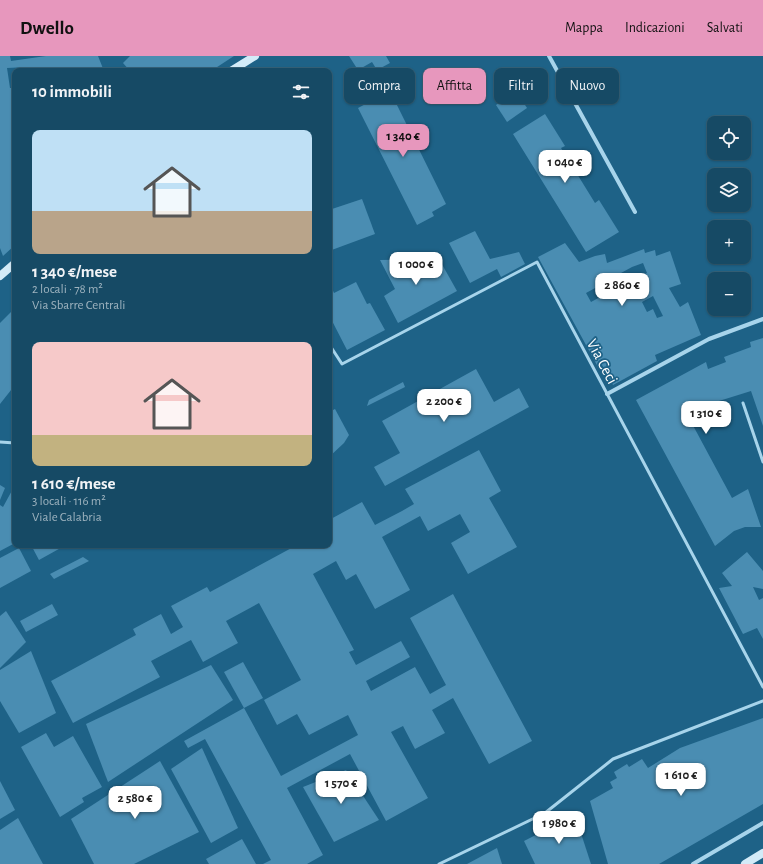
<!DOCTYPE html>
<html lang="it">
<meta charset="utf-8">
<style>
:root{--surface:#164a65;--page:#23546e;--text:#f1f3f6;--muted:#9eb3bf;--line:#356279;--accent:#e797bd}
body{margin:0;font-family:"Alegreya Sans",sans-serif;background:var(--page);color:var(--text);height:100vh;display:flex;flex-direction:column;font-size:15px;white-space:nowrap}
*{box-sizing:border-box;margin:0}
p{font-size:13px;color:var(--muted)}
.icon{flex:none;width:22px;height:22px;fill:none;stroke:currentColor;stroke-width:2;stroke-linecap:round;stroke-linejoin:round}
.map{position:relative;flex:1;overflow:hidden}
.details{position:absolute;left:12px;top:12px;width:320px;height:480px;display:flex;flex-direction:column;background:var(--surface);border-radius:8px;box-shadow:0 1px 3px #0004,0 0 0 1px var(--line)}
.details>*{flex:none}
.guide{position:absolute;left:344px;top:12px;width:359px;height:36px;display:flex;gap:8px}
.fabs{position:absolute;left:707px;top:60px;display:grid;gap:8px}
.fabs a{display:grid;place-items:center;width:44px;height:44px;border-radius:8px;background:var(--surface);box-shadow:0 1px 3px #0004,0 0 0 1px var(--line);font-size:20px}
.price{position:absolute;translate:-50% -34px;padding:0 9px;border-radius:8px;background:#fff;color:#222;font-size:13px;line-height:26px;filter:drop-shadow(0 1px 2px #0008)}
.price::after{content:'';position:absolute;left:50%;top:24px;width:12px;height:9px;margin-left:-6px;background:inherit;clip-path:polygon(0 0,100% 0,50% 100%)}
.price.on{background:var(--accent);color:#111}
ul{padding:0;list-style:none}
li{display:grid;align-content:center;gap:8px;height:212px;padding:0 20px}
li span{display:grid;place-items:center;height:124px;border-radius:8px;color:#555}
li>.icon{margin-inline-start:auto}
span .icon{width:72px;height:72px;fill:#fffc;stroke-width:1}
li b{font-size:17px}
h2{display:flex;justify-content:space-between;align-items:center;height:48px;padding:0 20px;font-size:17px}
.pill{padding:0 14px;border-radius:8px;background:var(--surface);box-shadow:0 1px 3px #0004,0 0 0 1px var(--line);font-size:14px;line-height:36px}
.pill.on{background:var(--accent);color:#111}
header{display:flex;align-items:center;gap:24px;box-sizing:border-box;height:56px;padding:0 20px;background:var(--accent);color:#111}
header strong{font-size:19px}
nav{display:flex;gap:22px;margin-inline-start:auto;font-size:14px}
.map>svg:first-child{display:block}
.building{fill:#4a8db2;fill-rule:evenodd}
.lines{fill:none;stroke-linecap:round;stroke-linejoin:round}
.lane{stroke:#a7d4eb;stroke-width:3}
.street{stroke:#a7d4eb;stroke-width:4}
.secondary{stroke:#d3ebf8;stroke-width:8}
.labels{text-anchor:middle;stroke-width:3.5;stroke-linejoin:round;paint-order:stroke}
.street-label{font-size:16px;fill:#fff;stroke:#1e6287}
</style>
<header>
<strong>Dwello</strong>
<nav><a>Mappa</a><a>Indicazioni</a><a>Salvati</a></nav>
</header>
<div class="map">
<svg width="763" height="808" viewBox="0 0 763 808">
<rect width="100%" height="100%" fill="#1e6287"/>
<g class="building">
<polygon points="0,0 10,0 11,5 46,0 98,0 104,15 27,15 27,11 7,12 10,32 15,32 15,84 14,84 15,93 15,120 11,124 15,129 15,189 3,200 0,192"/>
<polygon points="130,0 234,0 211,15 130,15 123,7"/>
<polygon points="349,0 386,0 390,7 377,14 372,6 358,14"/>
<polygon points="516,35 527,52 507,66 496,49"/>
<polygon points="392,39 446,148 432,156 434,160 417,169 358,52 375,43 376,47"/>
<polygon points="545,58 565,90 561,92 595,147 599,144 619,176 586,196 513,78"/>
<polygon points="362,143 375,178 329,195 329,154"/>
<polygon points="475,175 490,203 519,196 525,208 501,221 497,213 470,227 449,187"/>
<path d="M565,187L579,206L595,200L605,198L607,207L644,193L645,197L655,194L656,200L670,195L681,228L669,232L680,251L688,246L701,279L655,299L657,305L613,329L602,309L598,311L538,201ZM643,207L647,217L637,221L627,227L621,217L632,211ZM608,225L613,234L591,246L586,237ZM653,240L663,260L657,262L653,253L647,256L642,246Z"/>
<polygon points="439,203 457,235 398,267 384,240 395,233 380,204"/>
<polygon points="329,226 334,237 356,226 367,248 370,247 385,274 347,294 329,259"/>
<polygon points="15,252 15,329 0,348 0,267"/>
<polygon points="763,282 763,370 751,335 719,345 689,362 732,442 748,433 761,471 745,471 734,475 715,490 636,344 706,306 708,313 726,306 724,301 751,291 750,286"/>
<polygon points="476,313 494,346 519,332 529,351 385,430 374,411 400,397 382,365"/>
<polygon points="403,326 405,331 367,350 369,344"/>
<polygon points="335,353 349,379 344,387 329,401 329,356"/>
<polygon points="479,394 501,435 489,442 517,491 468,518 451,487 470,476 460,458 428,475 420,460 382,481 410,534 375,553 356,518 346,524 336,505 313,518 354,594 349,596 356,609 401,585 410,601 366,625 371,635 415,611 430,638 446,629 410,562 453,538 532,685 489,708 453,642 432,654 445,677 415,693 403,670 391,676 428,742 386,765 350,698 287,732 323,799 307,808 263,808 271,804 205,683 188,692 184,685 244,652 281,720 358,679 348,659 309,679 297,658 277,669 264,644 301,624 259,547 226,565 238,587 203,606 191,584 151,605 160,621 73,667 51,625 136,579 133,573 161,558 171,578 183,571 171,550 207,531 210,536 297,489 329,489 329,472 331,471 329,468 329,464 362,446 375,469 402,455 414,448 405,433"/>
<polygon points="0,429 5,432 0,444"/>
<polygon points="15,429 15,487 0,495 0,449 3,451"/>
<polygon points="31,489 66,489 39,504"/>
<polygon points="19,492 31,515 0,532 0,502"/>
<polygon points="747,496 763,515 763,533 753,531 759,544 763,542 763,583 757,572 743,578 719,532 732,530 722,517"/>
<polygon points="83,501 89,505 54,523 50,518"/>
<polygon points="52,548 58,559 26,576 20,565"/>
<polygon points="6,555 26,586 0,612 0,560"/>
<polygon points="31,595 56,657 19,677 0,645 0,614"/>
<polygon points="243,606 263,642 244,652 224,616"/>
<polygon points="211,609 233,644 108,726 86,668"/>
<polygon points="763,662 763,748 659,808 608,808 590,745 613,732 610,726 617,722 614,716 627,708 629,711 642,703 648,712 680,692"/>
<polygon points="46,677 54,691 73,680 102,731 82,742 84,746 60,761 21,691"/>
<polygon points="202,692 238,772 211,787 171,713"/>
<polygon points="160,705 199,776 134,808 94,808 71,763"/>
<polygon points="346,714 379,764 334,786 303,731"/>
<polygon points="0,725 15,754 0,763"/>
<polygon points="575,759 591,808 535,808 524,785"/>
<polygon points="18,762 43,808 0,808 0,774"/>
<polygon points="242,783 256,808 209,808 206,803"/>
<polygon points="497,792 502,808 467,808"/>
</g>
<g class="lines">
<g class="lane">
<polyline points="329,288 342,308 537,206 763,631"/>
<polyline points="743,347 763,406"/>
<polyline points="0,386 15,387"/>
<polyline points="439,808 545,757 613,703 763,645"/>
</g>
<g class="street">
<polyline points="549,0 635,156"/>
<polyline points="607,338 709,283 763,263"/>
<polyline points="693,808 763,767"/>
</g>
<g class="secondary">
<polyline points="231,15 255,0"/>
<polyline points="0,220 15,207"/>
<polyline points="745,808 763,797"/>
</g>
</g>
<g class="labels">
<g class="street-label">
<text transform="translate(603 305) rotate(62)" y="6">Via Ceci</text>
</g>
</g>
</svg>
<div class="fabs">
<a><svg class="icon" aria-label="locate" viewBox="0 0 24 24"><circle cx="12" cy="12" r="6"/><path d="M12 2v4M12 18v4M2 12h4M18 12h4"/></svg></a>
<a><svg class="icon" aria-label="layers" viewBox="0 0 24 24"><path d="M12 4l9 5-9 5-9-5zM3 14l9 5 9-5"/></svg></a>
<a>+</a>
<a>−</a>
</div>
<b class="price on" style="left:403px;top:102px">1 340 €</b>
<b class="price" style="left:565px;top:128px">1 040 €</b>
<b class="price" style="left:416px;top:230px">1 000 €</b>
<b class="price" style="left:622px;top:251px">2 860 €</b>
<b class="price" style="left:444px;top:367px">2 200 €</b>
<b class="price" style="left:706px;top:379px">1 310 €</b>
<b class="price" style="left:681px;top:741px">1 610 €</b>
<b class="price" style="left:341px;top:749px">1 570 €</b>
<b class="price" style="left:135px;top:764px">2 580 €</b>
<b class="price" style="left:559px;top:789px">1 980 €</b>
<div class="guide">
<a class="pill">Compra</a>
<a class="pill on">Affitta</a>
<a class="pill">Filtri</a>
<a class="pill">Nuovo</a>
</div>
<section class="details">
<h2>10 immobili<svg class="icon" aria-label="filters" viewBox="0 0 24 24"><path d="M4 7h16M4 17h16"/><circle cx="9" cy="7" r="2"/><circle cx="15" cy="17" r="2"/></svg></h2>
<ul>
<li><span style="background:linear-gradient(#bfe0f5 65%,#b9a48a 0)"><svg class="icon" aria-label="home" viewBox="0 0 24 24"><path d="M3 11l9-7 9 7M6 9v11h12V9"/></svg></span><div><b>1 340 €/mese</b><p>2 locali · 78 m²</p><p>Via Sbarre Centrali</p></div></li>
<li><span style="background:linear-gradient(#f6c9c9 75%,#c2b280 0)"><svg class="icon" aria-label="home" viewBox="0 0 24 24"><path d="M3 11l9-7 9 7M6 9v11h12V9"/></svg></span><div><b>1 610 €/mese</b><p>3 locali · 116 m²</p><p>Viale Calabria</p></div></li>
</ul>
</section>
</div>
